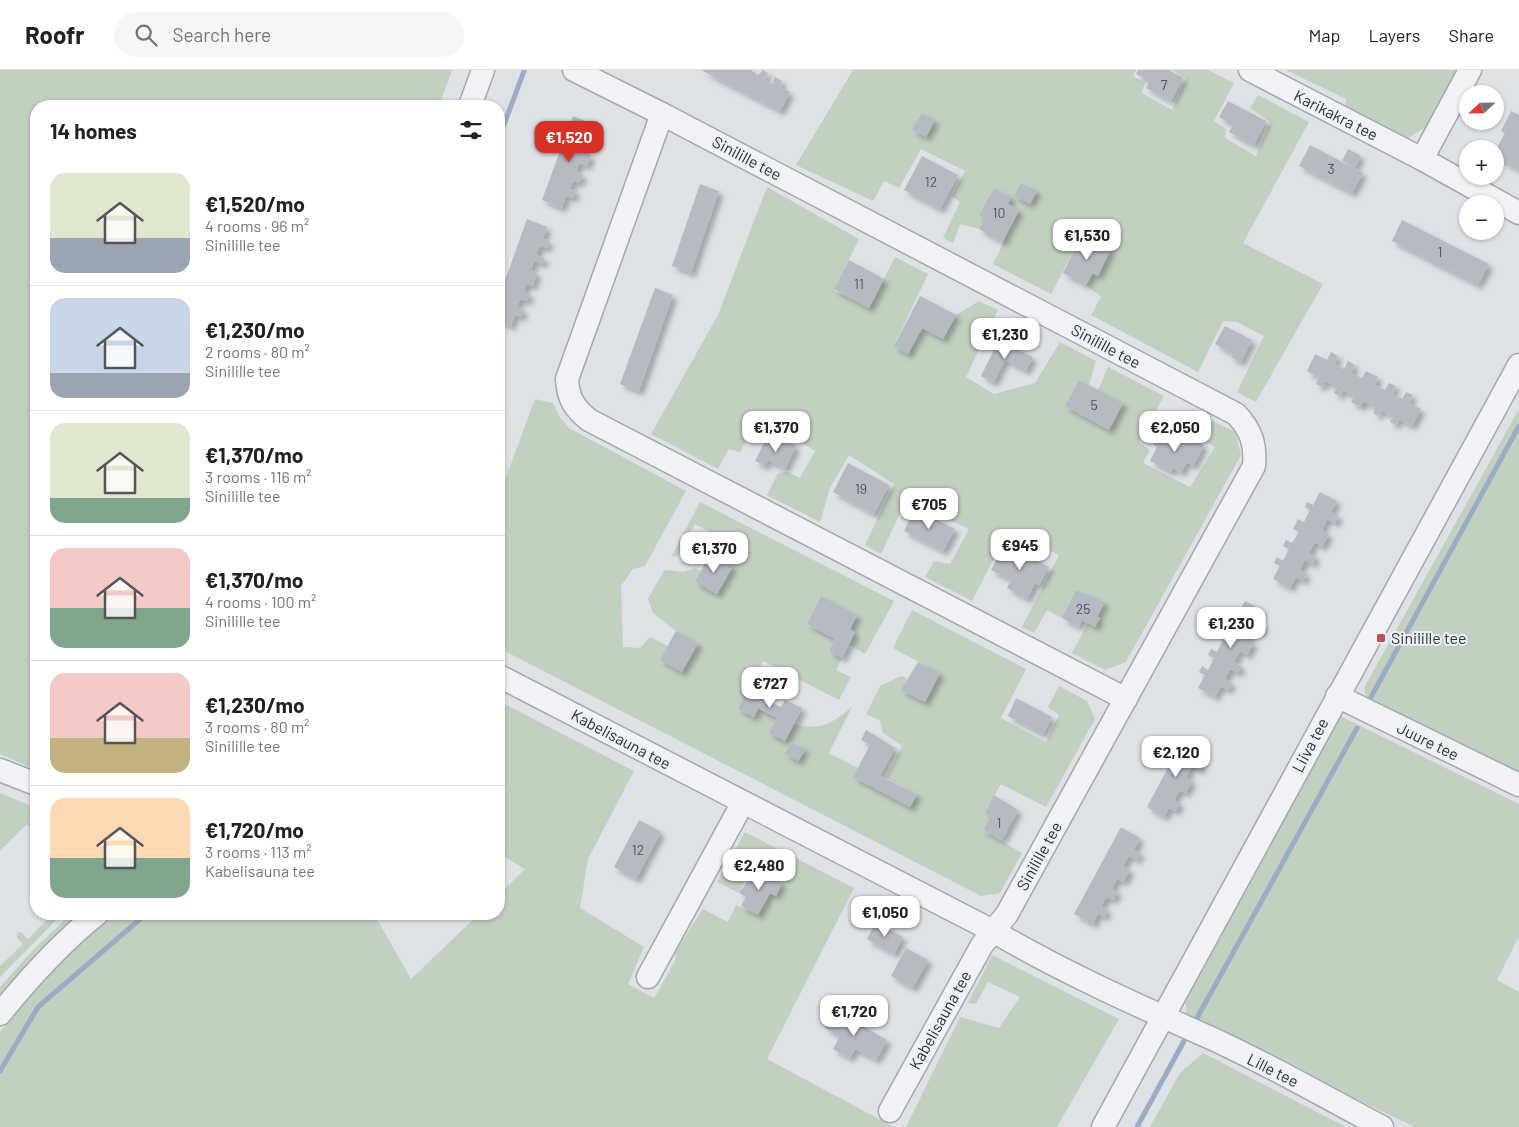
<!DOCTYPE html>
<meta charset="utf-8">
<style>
:root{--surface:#fff;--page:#f6f6f6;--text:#202124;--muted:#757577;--line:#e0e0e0;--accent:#d93025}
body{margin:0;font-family:Barlow,sans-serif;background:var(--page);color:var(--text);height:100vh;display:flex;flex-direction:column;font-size:19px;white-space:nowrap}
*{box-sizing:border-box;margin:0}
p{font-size:16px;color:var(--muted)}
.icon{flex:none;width:28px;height:28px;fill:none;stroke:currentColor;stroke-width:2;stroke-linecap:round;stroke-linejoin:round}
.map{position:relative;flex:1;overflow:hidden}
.side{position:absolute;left:30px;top:30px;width:475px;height:820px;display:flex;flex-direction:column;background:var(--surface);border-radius:20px;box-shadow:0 1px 4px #0004}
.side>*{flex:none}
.needle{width:32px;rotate:248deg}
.controls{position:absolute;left:1459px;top:15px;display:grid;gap:10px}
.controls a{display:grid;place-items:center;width:45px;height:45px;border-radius:50%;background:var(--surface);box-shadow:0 1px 4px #0004;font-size:25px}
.price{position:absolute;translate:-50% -42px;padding:0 11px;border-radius:10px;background:#fff;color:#222;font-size:16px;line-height:32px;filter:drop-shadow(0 1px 2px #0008)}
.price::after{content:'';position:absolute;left:50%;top:30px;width:15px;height:11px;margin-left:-8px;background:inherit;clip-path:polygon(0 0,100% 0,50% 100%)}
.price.selected{background:var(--accent);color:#fff}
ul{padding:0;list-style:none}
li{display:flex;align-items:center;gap:15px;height:125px;padding:0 20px}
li+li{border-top:1px solid var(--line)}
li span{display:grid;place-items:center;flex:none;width:140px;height:100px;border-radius:15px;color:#555}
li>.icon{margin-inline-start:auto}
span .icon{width:60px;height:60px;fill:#fffc;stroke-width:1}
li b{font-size:21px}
h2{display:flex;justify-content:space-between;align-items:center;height:60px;padding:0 20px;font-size:21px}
header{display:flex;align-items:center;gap:30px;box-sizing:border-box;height:70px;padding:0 25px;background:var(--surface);border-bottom:1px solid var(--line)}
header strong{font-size:24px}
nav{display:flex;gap:28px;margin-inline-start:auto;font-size:18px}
.search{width:350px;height:45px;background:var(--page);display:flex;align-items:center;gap:12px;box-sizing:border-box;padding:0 18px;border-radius:28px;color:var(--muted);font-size:19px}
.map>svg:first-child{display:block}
.green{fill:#c2d0c0;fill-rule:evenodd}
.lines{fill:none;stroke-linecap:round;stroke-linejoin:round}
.stream{stroke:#9cacc4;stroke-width:5}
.building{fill:#b6bac3;filter:url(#shadow)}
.minor-casing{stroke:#a4a8b0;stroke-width:25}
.minor{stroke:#f0f2f5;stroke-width:22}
.poi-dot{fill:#c34c53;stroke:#edf0f4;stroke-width:2}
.labels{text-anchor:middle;stroke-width:4;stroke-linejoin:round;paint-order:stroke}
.number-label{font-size:14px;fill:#4c515e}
.street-label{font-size:16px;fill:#292e3c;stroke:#edf0f4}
.poi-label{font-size:16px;fill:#292e3c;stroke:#edf0f4;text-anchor:start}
</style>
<header>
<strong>Roofr</strong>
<div class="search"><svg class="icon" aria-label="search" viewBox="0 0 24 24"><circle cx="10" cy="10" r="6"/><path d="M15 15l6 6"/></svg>Search here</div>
<nav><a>Map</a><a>Layers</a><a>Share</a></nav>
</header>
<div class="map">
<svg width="1519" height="1057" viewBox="0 0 1519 1057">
<defs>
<filter id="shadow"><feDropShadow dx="4.5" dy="4.5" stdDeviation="2.5" flood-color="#0004"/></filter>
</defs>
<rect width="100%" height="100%" fill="#dee1e6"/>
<g class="green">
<polygon points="0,0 452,0 439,36 36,36 36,700 0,684"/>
<polygon points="853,0 1136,0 1133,6 1145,13 1142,23 1172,40 1186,9 1173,0 1208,0 1234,13 1214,51 1226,59 1225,68 1256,86 1270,52 1250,38 1258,25 1309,52 1243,173 1323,214 1256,332 1237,322 1264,266 1237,252 1223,251 1198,302 1091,245 1101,227 1086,215 1093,203 1098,205 1111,179 1093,170 1089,176 1079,171 1051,224 993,194 1019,140 1008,134 1011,127 994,118 980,145 985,148 979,159 960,154 953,173 943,168 960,132 952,126 965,101 921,79 899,118 884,111 873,131 796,95"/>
<polygon points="1286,0 1459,0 1430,54 1402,72 1344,41 1346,29"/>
<polygon points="767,117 859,169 834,220 869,238 895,187 928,204 894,276 908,283 922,258 943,269 956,245 979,231 998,240 966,307 994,324 1035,313 1060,272 1096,291 1089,315 1079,310 1065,336 1108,359 1123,333 1098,320 1108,297 1164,326 1139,372 1150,380 1143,393 1190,417 1215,377 1191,363 1199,344 1235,362 1241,385 1126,592 1105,600 1072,583 1088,553 1095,557 1100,548 1097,547 1104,532 1076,520 1062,548 1047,540 1034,563 1022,557 1059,485 1008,461 972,531 925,507 934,491 950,494 969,459 906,430 881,484 865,475 894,414 849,385 830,418 820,452 767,425 778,403 787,402 800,408 815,381 775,355 766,369 752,361 740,382 729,379 718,399 651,364 718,245"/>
<path d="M535,329L553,333L559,346L569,358L686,421L645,496L633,499L621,516L623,577L640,578L650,567L668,576L660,590L682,602L676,561L653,543L648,529L664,500L683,502L695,498L701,501L732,496L710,484L704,475L709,462L695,454L678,486L671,487L700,432L894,531L865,584L849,575L855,562L850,559L857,545L821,527L807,554L835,569L829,581L842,588L836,600L851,607L839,630L763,591L738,639L754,647L758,638L777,648L769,663L785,671L794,654C821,661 831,654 852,637L829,683L858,698L853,707L911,736L917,724L886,708L902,676L883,663L880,651L866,644L880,616L901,606L907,608L902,620L925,632L939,603L893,578L912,540L1026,599L1001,648L1046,672L1059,645L1048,637L1059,616L1087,631L1095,649L1046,737L1001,714L985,742L991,746L983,760L1022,783L1000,823L981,826L499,578V426ZM791,672L805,680L799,691L785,684Z"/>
<polygon points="1519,339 1519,705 1367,630 1364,618"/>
<polygon points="499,631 634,701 588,789 580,838 644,877 628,914 654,928 675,891 676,881 703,839 728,852 736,835 758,844 770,823 776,826 782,813 756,799 749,811 746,810 739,823 717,812 745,762 854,818 767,989 894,1057 0,1057 0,962 58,891 113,844 374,844 411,909 479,844 499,844 499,825 525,799 499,784"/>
<polygon points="1338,645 1519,734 1519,866 1497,910 1519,922 1519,1057 1415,1057 1187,949 1185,926"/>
<polygon points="0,723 36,738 36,760 33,760 27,754 0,781"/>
<polygon points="53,844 62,844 0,907 0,896 23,874 17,868 17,863 21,862 28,869"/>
<polygon points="71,844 81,844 0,925 0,917 35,878"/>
<polygon points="992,885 1119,949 1057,1057 906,1057 960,947 999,958 1020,927 988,912 976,934 968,933"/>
<polygon points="1203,983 1346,1057 1150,1057 1180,1003"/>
</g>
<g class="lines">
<g class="stream">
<polyline points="499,68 524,1"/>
<polyline points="1371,627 1519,356"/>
<polyline points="1197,948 1357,658"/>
<polyline points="0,1001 38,937 146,844"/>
<polyline points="1137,1057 1184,971"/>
</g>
</g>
<g class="building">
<polygon points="701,0 751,0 758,5 763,0 768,3 764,10 772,14 775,7 782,11 780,17 790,22 780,41"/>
<polygon points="1138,0 1169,0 1183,8 1171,31 1146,18 1150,11 1136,4"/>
<polygon points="1228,31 1266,51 1254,75 1229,62 1233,55 1219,47"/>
<polygon points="1511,41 1519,45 1519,100 1495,87 1495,81 1505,63 1501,61"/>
<polygon points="922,43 935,50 926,67 912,60"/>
<polygon points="573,46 593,54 589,66 596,69 594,76 586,73 582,82 591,85 587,96 579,93 576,102 583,105 579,113 573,111 570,119 576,121 573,128 566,126 562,138 542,130"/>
<polygon points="1310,75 1363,103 1352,123 1299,96"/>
<polygon points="1348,79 1361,86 1355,97 1342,91"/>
<polygon points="922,86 958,105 940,139 904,120"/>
<polygon points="1021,113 1037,121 1030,134 1014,126"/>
<polygon points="700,114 719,121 691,203 672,196"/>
<polygon points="994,118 1011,127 1008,134 1019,140 1002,172 979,159 985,148 979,145"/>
<polygon points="527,149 547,157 543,169 550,171 547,178 540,176 536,185 545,188 542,194 534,191 531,200 537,203 533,216 526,214 524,222 530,224 527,231 520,229 517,237 524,240 521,247 515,245 511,256 499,251 499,227"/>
<polygon points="1402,150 1489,194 1478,215 1392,171"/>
<polygon points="1092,170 1111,179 1098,206 1093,203 1086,215 1063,203 1079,171 1089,176"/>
<polygon points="849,190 884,209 869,238 834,219"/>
<polygon points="655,218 673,225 639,321 620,314"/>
<polygon points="920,226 956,245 943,269 922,258 908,284 894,276"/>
<polygon points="1225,256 1252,270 1241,292 1231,287 1232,284 1215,274"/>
<polygon points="999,270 1033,287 1026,301 1005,290 994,312 981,306"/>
<polygon points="1331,282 1338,286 1334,294 1344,299 1348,291 1355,295 1351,303 1362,308 1366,301 1378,307 1375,315 1385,320 1389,313 1396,316 1392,324 1402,329 1406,322 1413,325 1409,333 1421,339 1412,356 1399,349 1396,355 1390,352 1393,347 1381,340 1378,346 1373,343 1376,338 1364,331 1361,337 1351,332 1354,326 1342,320 1339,326 1334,323 1337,317 1325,311 1322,317 1316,314 1319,308 1307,301 1315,284 1327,290"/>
<polygon points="1079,310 1123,333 1109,360 1065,336"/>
<polygon points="1160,362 1178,372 1180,368 1188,372 1190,368 1204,375 1193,396 1187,392 1181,403 1173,398 1171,402 1150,391 1157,377 1153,374"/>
<polygon points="778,367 796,376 785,399 768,390 765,396 755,391 766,369 775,373"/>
<polygon points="848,393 889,415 874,444 833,422"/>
<polygon points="1320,422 1337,431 1331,442 1339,446 1335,453 1327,449 1322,460 1329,464 1322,477 1315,472 1309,483 1316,487 1313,494 1305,490 1300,500 1307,504 1303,511 1296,507 1290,518 1273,509 1280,496 1274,493 1277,487 1283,491 1289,479 1283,476 1286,470 1292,473 1299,462 1293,459 1298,449 1304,452 1310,440 1305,437 1307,432 1313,435"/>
<polygon points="915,439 955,459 943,481 904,461"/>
<polygon points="1005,474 1049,497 1039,515 1035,513 1027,529 1007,518 1011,510 991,500"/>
<polygon points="710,484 733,496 717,524 695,512"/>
<polygon points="1076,520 1105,532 1097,547 1100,548 1095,557 1082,550 1079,557 1062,548"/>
<polygon points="821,526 857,545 850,559 855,562 842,588 829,581 835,569 807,554"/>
<polygon points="1245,531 1262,540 1256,551 1264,555 1260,562 1252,558 1247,569 1254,573 1247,585 1240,581 1234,592 1241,596 1238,603 1230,599 1225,609 1232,613 1228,620 1221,616 1215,627 1198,618 1205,605 1199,602 1202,596 1208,600 1214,588 1208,585 1211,579 1217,582 1223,570 1218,567 1223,558 1229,561 1235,549 1229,546 1232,541 1238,544"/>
<polygon points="676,561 698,573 682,602 660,590"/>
<polygon points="918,592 940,603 925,632 901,620"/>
<polygon points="754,606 766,611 758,627 781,637 785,630 802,638 785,671 769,663 777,648 758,638 754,647 738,639"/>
<polygon points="1016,628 1052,647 1043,664 1008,646"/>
<polygon points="866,660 895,678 880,706 917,724 910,737 853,707 870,675 861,670"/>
<polygon points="1184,668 1202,678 1196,690 1203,694 1199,701 1192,696 1186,707 1192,711 1186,723 1180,720 1174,730 1180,733 1176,741 1169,738 1164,747 1147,737"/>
<polygon points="791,672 805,679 798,691 785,684"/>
<polygon points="994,725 1018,740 1002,770 983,760 991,746 985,743"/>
<polygon points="639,750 661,762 636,809 614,797"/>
<polygon points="1121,757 1140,768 1134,780 1141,783 1137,790 1129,786 1123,796 1130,800 1123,812 1117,809 1112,819 1118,822 1113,830 1107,827 1101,836 1108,840 1104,847 1098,844 1093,854 1074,844"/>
<polygon points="756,799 782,813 776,826 770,823 758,845 741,836 746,827 739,823"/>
<polygon points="876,852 903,867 894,884 867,869"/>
<polygon points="906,878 928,890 913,918 891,906"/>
<polygon points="834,940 887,970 876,990 855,979 850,988 833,979 840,966 825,958"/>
</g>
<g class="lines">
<g class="minor-casing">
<g id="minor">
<polyline points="574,0 662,44"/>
<polyline points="1250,0 1422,89 1519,143"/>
<polyline points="470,36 483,0"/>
<polyline points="1422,89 1470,0"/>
<path d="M499,606L993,861C1061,901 1132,933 1204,965C1265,992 1323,1026 1382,1057"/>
<polyline points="1337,626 1519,715"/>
<polyline points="0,700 36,714"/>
<polyline points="648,907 742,734"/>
<path d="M0,944C29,908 61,873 97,844"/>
<path d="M890,1041L982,875L1007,844L1254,396C1256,374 1251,360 1236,344L662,44L567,309C568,328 574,338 589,350L1126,629"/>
<polyline points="1103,1057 1519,295"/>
</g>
</g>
<use href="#minor" class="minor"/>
</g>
<rect class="poi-dot" x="1376" y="563" width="10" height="10" rx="2.5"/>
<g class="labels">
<g class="number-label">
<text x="1164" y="20">7</text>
<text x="1331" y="104">3</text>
<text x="931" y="117">12</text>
<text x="999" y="148">10</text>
<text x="1440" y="187">1</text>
<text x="859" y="219">11</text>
<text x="1094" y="340">5</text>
<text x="861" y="424">19</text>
<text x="1083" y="544">25</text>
<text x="999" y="758">1</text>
<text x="638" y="785">12</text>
</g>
<g class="street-label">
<text transform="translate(1336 45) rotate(27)" y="6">Karikakra tee</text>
<text transform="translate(747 88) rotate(28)" y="6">Sinilille tee</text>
<text transform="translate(1106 276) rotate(28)" y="6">Sinilille tee</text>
<text transform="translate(621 669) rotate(28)" y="6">Kabelisauna tee</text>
<text transform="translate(1428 671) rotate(26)" y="6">Juure tee</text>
<text transform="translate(1310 675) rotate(-62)" y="6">Liiva tee</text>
<text transform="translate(1039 786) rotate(-61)" y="6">Sinilille tee</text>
<text transform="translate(940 950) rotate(-61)" y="6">Kabelisauna tee</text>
<text transform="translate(1273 1000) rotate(27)" y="6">Lille tee</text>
</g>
<g class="poi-label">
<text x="1391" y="574">Sinilille tee</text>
</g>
</g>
</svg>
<div class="controls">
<a><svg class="needle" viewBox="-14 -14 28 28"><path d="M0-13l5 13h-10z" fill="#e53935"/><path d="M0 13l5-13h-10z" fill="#757577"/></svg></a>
<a>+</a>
<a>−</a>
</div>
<b class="price selected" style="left:569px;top:93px">€1,520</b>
<b class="price" style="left:1087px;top:191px">€1,530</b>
<b class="price" style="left:1005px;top:290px">€1,230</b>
<b class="price" style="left:776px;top:383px">€1,370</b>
<b class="price" style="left:1175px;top:383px">€2,050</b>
<b class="price" style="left:929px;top:460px">€705</b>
<b class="price" style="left:1020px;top:501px">€945</b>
<b class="price" style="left:714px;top:504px">€1,370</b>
<b class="price" style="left:1231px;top:579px">€1,230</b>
<b class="price" style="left:770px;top:639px">€727</b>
<b class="price" style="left:1176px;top:708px">€2,120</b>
<b class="price" style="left:759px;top:821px">€2,480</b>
<b class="price" style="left:885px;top:868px">€1,050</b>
<b class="price" style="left:854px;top:967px">€1,720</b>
<section class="side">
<h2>14 homes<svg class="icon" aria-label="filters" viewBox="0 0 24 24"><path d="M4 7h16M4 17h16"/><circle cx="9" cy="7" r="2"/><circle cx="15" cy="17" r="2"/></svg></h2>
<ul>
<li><span style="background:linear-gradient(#dfe7d0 65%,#9aa5b1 0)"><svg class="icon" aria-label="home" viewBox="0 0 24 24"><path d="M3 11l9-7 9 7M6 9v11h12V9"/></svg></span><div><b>€1,520/mo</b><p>4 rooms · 96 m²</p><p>Sinilille tee</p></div></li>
<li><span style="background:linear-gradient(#c9d6e8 75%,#9aa5b1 0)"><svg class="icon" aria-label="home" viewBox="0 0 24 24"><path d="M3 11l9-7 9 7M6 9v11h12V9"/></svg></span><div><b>€1,230/mo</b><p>2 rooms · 80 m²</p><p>Sinilille tee</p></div></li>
<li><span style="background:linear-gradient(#dfe7d0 75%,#7fa58c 0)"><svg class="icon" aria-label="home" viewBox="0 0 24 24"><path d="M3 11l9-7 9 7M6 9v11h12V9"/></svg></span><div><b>€1,370/mo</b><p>3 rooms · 116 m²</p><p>Sinilille tee</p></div></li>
<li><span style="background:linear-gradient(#f6c9c9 60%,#7fa58c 0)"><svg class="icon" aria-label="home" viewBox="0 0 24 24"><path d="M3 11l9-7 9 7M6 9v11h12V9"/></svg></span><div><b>€1,370/mo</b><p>4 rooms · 100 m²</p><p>Sinilille tee</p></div></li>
<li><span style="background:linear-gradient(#f6c9c9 65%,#c2b280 0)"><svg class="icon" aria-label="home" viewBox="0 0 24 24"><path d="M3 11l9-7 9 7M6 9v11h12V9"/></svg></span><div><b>€1,230/mo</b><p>3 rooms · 80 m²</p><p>Sinilille tee</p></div></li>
<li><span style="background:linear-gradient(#ffd9b3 60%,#7fa58c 0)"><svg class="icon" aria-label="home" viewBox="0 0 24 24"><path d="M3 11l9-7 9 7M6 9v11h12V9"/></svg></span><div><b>€1,720/mo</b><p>3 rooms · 113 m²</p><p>Kabelisauna tee</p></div></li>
</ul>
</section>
</div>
